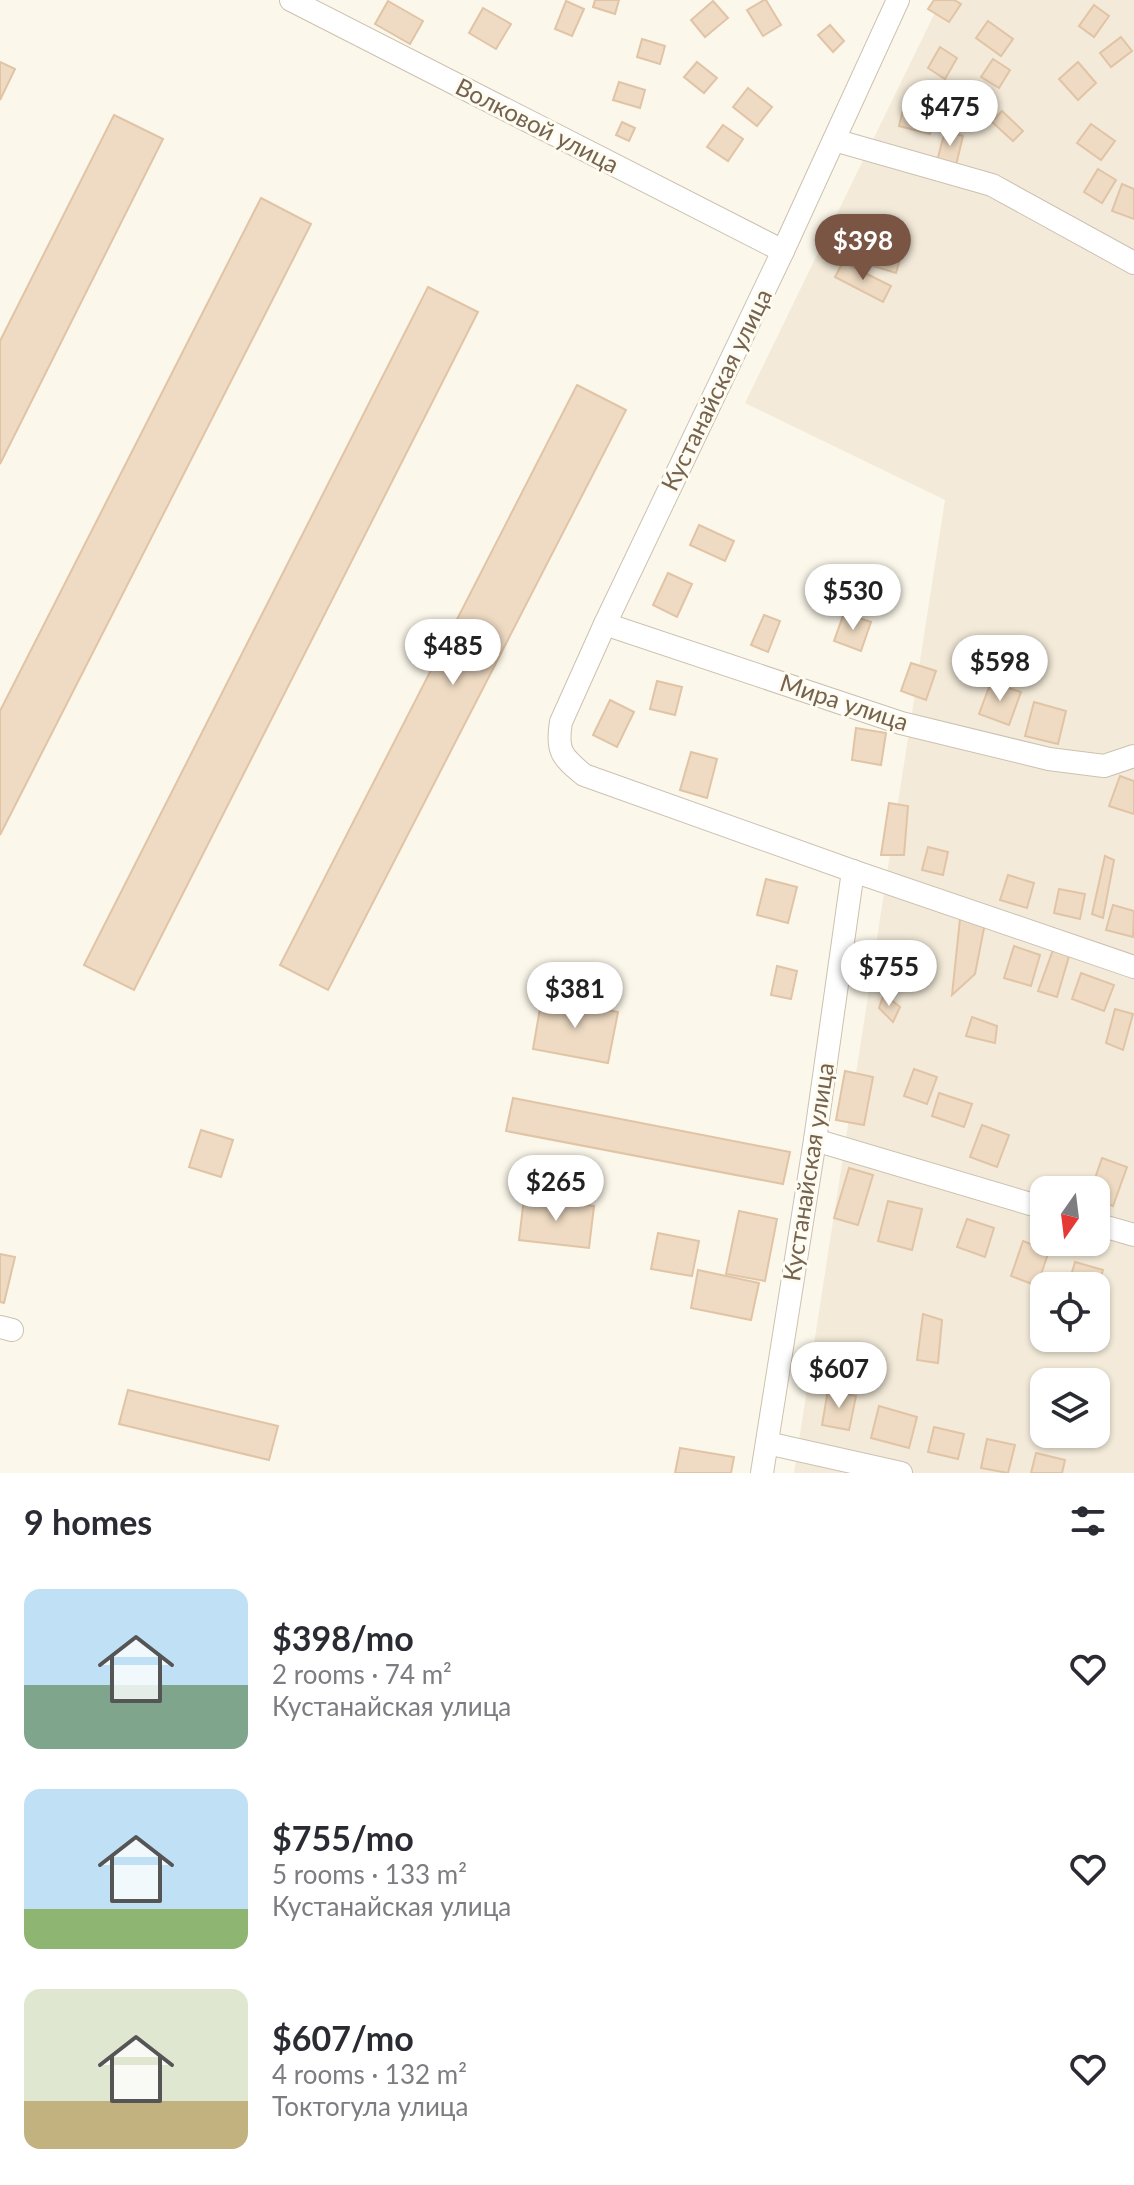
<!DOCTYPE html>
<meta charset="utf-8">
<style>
:root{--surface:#fff;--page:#f7f7f7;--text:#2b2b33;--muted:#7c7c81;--accent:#7b5544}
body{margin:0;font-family:Lato,sans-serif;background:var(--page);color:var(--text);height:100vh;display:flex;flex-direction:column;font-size:30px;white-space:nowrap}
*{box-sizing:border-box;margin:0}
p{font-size:26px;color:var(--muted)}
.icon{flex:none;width:44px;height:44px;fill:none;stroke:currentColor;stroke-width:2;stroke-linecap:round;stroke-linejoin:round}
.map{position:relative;height:1473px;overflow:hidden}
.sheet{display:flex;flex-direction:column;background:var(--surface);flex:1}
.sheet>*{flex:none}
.needle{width:52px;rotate:194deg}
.fabs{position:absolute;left:1030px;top:1176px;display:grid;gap:16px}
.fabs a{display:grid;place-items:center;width:80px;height:80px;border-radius:16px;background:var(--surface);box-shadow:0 2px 6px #0004;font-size:40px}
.price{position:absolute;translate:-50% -68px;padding:0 18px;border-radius:28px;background:#fff;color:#222;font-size:26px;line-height:52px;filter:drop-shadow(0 2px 4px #0008)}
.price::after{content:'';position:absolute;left:50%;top:48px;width:24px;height:18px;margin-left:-12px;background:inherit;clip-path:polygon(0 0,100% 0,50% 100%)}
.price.selected{background:var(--accent);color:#fff}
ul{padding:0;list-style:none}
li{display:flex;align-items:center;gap:24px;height:200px;padding:0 24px}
li span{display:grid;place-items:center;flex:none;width:224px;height:160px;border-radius:16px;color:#555}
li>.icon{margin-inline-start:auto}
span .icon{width:96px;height:96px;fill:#fffc;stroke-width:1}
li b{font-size:34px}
h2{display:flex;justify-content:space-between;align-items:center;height:96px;padding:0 24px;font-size:34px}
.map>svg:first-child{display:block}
.residential{fill:#f3ead9;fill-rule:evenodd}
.building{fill:#efdbc3;stroke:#e1c4a5;stroke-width:2}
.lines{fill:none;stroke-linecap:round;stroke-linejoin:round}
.minor-casing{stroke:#cdc1b0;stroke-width:24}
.minor{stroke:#fff;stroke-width:22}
.labels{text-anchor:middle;stroke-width:6;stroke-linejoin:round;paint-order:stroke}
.street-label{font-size:24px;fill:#75624f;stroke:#fefbf1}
</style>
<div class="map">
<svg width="1134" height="1473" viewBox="0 0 1134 1473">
<rect width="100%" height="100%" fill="#fbf7ea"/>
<path class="residential" d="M941,0H1134V1473H794L945,500L745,403ZM1044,1190H1096V1242H1044ZM1044,1286H1096V1338H1044ZM1044,1382H1096V1434H1044Z"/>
<g class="building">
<polygon points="595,0 619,0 615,14 593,7"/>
<polygon points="764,0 766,0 781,25 763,36 747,10"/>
<polygon points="934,0 954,0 961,4 949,22 928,9"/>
<polygon points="388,1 423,21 410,44 375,24"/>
<polygon points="566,1 584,9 572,36 555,29"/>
<polygon points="713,1 728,18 705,37 691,20"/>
<polygon points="1094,5 1109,16 1094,37 1079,26"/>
<polygon points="483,8 511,24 496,49 469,33"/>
<polygon points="988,21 1013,39 1001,56 976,38"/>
<polygon points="830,25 844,41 833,52 818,35"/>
<polygon points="1121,37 1132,51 1111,67 1100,53"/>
<polygon points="642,39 665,46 660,64 637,57"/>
<polygon points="940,47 957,58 945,79 928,68"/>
<polygon points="993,59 1010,70 999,88 981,77"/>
<polygon points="0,62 15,69 0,100"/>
<polygon points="697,62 717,78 704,93 684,77"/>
<polygon points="1078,62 1096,83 1078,100 1059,79"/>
<polygon points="619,82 645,90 640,108 613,100"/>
<polygon points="748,88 772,107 757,126 733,107"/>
<polygon points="905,102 936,110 930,134 899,126"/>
<polygon points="1002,111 1023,131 1013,141 992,122"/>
<polygon points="114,115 163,139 0,464 0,341"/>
<polygon points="622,122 635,128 629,141 616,135"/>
<polygon points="1091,124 1115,141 1101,160 1077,143"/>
<polygon points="723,125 743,139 728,161 707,147"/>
<polygon points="945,131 963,136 956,165 937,161"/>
<polygon points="1098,169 1116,180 1102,203 1084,192"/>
<polygon points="1122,184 1134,189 1134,219 1112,211"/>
<polygon points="261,198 311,224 0,835 0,711"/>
<polygon points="878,226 907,235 896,273 867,264"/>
<polygon points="843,262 891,286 883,302 835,277"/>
<polygon points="428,287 478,312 134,990 84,965"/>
<polygon points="577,385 626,410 328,990 280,965"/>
<polygon points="699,525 734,541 725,561 690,545"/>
<polygon points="668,573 692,584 677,617 653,605"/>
<polygon points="844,613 871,622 861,651 834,641"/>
<polygon points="764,615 780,621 768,652 751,645"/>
<polygon points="911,663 936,671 926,700 901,691"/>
<polygon points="657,681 682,687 675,715 650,709"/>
<polygon points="991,682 1021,692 1009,725 979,714"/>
<polygon points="610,700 634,712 617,747 593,735"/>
<polygon points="1034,702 1066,711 1058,744 1025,736"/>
<polygon points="856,728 886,733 881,765 852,760"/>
<polygon points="691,752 717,759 707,798 680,790"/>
<polygon points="1120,776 1134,781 1134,814 1109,806"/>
<polygon points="889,803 908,806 904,855 881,855"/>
<polygon points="928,847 948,852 943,875 922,870"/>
<polygon points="1105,856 1114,860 1103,918 1092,914"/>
<polygon points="1008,875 1034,883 1027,908 1000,900"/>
<polygon points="766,879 797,887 788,923 757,915"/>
<polygon points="1059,889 1085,894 1080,919 1054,913"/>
<polygon points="1113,905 1134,911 1133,937 1106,930"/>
<polygon points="960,919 985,923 975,974 952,995"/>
<polygon points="1014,946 1040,955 1031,986 1004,978"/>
<polygon points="1053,950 1070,953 1057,997 1038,991"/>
<polygon points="777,966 797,971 791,999 771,995"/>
<polygon points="1081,973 1114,985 1104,1011 1072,999"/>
<polygon points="884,994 900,1007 893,1022 879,1008"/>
<polygon points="542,997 618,1012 608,1063 533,1049"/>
<polygon points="1115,1009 1133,1014 1123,1050 1106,1043"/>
<polygon points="972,1017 997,1026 995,1043 966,1036"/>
<polygon points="914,1069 937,1077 927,1104 904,1096"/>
<polygon points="845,1071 873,1077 864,1125 836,1120"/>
<polygon points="939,1093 972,1104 964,1127 932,1116"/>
<polygon points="513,1098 790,1152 783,1184 506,1131"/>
<polygon points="982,1125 1009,1135 997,1167 970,1157"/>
<polygon points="201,1130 233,1140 221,1177 189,1167"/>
<polygon points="1102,1158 1127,1167 1113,1206 1096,1200 1096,1190 1091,1190"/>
<polygon points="849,1168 873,1175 858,1225 834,1218"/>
<polygon points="524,1198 594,1206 589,1248 519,1240"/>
<polygon points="888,1201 922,1209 912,1250 878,1241"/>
<polygon points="739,1211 777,1219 765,1281 726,1274"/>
<polygon points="967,1219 994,1228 985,1257 957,1247"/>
<polygon points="658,1233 699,1241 692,1276 651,1269"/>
<polygon points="1023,1241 1049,1251 1037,1286 1011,1276"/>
<polygon points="0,1254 15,1257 4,1303 0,1302"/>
<polygon points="1075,1262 1103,1270 1096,1292 1096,1286 1068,1286"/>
<polygon points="698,1270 759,1283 751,1320 691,1308"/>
<polygon points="923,1314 942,1320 938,1363 917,1360"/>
<polygon points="128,1390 278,1426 269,1460 119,1424"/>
<polygon points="828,1390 856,1396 849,1430 822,1425"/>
<polygon points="879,1406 917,1417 909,1448 871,1438"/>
<polygon points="934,1427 964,1434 958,1459 928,1452"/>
<polygon points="987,1439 1015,1445 1008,1473 981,1468"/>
<polygon points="680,1448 734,1457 731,1473 675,1473"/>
<polygon points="1036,1453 1065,1460 1062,1473 1031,1473"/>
</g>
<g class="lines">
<g class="minor-casing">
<g id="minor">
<polyline points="291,0 783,251"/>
<path d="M898,0L783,251L605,624L561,722C556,751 562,757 584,775L853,871L1134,967"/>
<polyline points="834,140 992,185 1134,263"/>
<polyline points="605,624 901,723 1049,759 1104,766 1134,756"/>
<polyline points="815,1140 1044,1208"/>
<polyline points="1096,1224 1134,1235"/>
<polyline points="0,1327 12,1330"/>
<polyline points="767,1443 901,1473"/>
<polyline points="762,1473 815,1140 853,871"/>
</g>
</g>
<use href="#minor" class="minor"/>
</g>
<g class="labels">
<g class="street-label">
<text transform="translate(537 126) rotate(27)" y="8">Волковой улица</text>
<text transform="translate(717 390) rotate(-64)" y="8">Кустанайская улица</text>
<text transform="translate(844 703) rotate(18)" y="8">Мира улица</text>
<text transform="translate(809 1172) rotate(-81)" y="8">Кустанайская улица</text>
</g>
</g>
</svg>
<div class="fabs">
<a><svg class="needle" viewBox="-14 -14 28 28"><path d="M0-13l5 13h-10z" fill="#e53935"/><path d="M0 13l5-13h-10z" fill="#7c7c81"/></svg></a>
<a><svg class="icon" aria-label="locate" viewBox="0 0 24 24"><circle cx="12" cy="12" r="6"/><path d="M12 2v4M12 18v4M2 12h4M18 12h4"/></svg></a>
<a><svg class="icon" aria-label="layers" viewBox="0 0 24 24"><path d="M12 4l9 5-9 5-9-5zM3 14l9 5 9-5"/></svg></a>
</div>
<b class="price" style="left:950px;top:148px">$475</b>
<b class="price selected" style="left:863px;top:282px">$398</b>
<b class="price" style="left:853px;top:632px">$530</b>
<b class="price" style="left:453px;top:687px">$485</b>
<b class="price" style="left:1000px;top:703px">$598</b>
<b class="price" style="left:889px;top:1008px">$755</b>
<b class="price" style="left:575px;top:1030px">$381</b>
<b class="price" style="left:556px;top:1223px">$265</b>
<b class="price" style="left:839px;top:1410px">$607</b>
</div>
<section class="sheet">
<h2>9 homes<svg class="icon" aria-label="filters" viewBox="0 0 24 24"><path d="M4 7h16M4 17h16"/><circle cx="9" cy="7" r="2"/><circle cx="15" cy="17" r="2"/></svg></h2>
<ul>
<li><span style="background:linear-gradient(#bfe0f5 60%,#7fa58c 0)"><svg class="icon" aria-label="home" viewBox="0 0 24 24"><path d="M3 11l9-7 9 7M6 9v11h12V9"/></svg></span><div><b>$398/mo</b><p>2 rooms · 74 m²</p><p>Кустанайская улица</p></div><svg class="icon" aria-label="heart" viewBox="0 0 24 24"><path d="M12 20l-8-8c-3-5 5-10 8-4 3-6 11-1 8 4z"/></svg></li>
<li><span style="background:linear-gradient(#bfe0f5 75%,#8fb573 0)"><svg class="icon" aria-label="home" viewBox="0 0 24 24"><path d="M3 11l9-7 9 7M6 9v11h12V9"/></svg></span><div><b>$755/mo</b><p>5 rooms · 133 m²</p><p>Кустанайская улица</p></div><svg class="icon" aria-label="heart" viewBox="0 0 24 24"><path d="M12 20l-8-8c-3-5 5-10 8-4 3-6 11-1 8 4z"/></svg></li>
<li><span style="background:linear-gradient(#dfe7d0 70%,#c2b280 0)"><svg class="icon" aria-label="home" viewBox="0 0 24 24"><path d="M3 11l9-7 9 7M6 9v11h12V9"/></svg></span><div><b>$607/mo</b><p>4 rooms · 132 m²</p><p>Токтогула улица</p></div><svg class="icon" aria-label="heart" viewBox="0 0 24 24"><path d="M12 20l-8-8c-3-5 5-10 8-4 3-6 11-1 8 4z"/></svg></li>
</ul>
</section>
